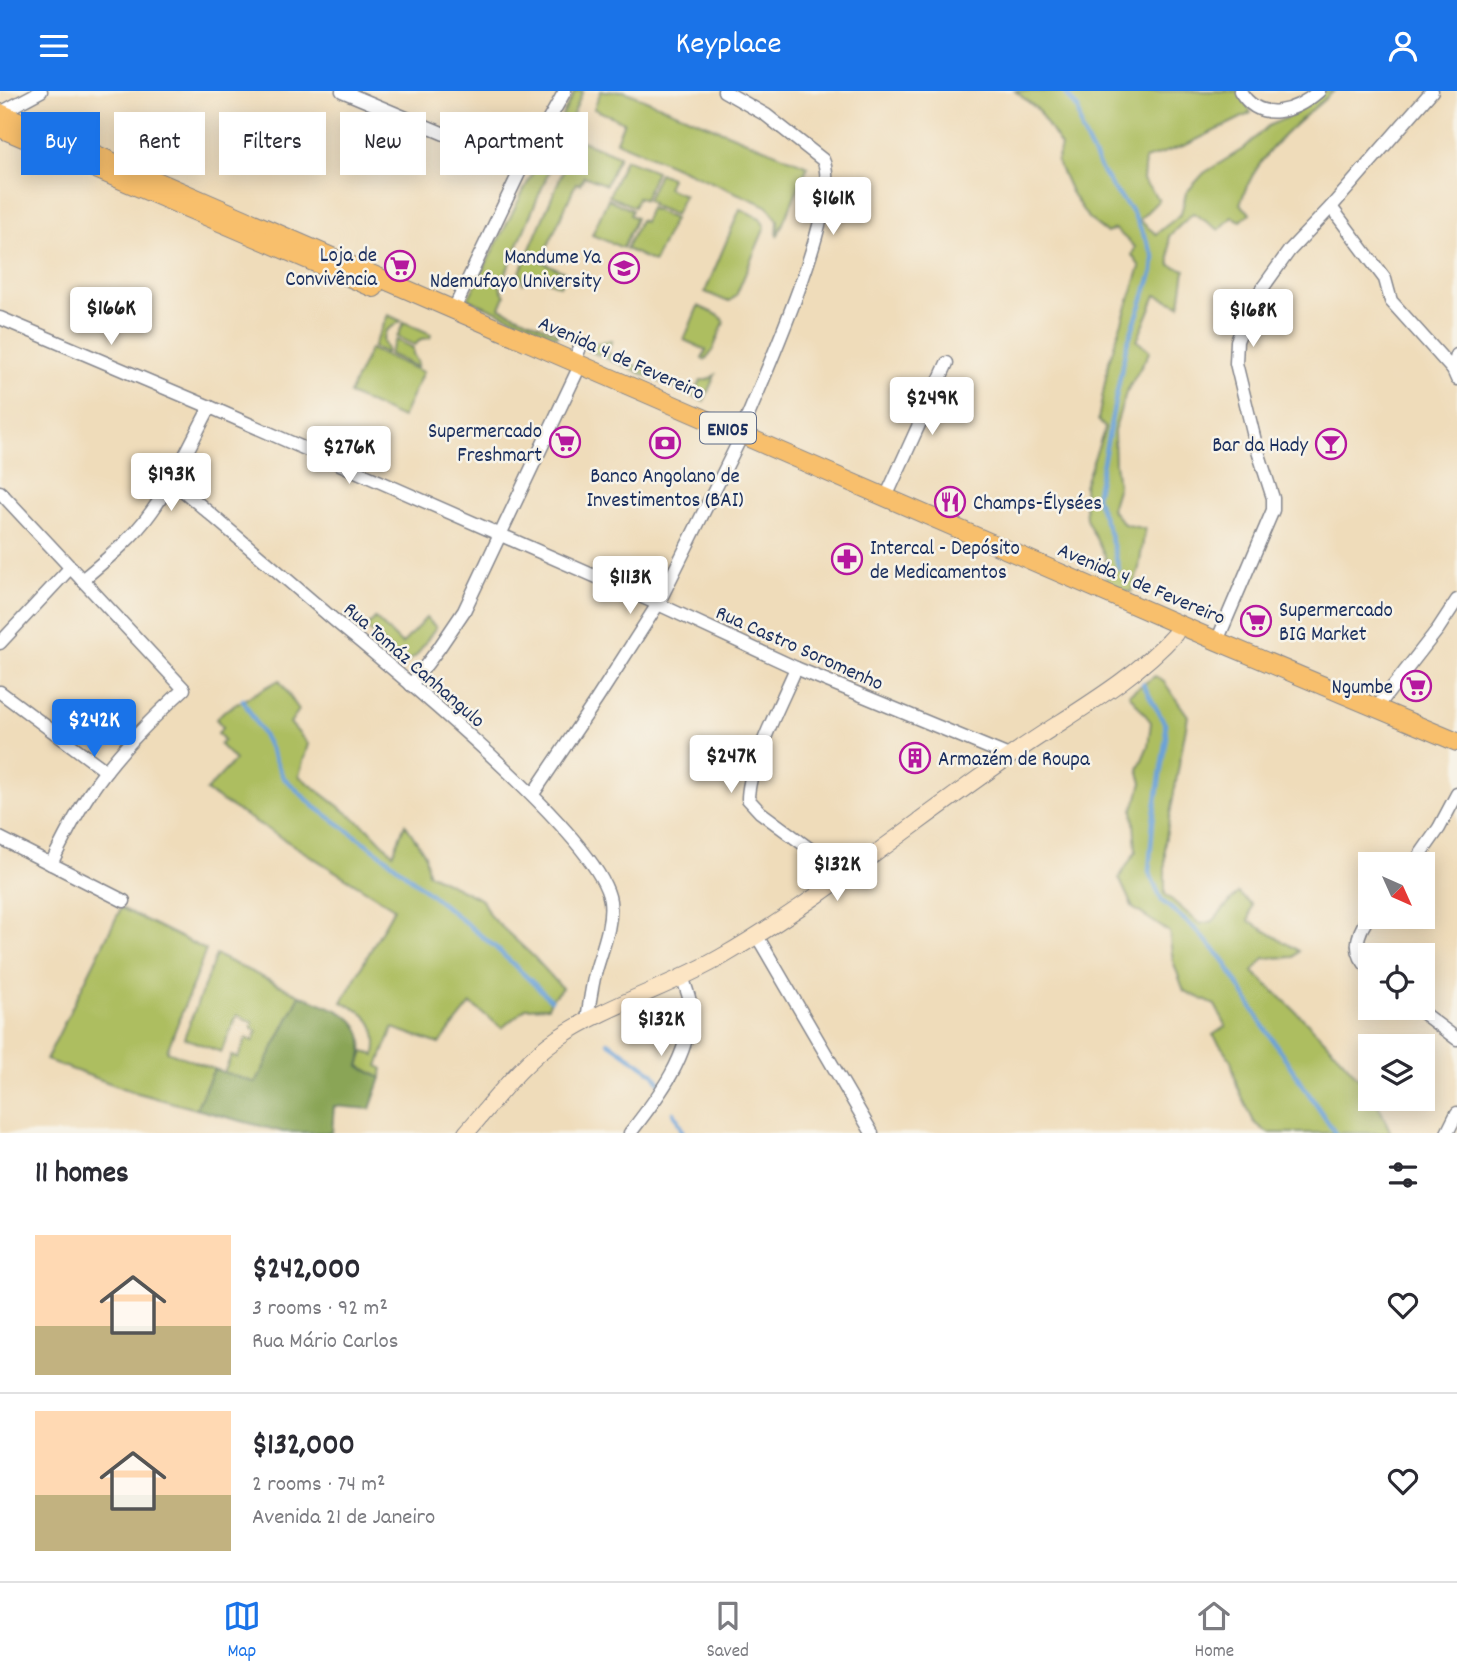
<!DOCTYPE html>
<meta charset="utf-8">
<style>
:root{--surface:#fff;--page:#f2f2f3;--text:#2b2b33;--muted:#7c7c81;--line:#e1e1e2;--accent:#1a73e8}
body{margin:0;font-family:Dekko,sans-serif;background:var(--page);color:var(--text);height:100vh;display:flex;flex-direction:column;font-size:26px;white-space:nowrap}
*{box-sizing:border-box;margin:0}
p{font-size:23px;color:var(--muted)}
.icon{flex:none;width:38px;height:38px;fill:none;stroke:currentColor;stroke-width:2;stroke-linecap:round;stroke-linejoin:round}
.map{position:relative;height:1042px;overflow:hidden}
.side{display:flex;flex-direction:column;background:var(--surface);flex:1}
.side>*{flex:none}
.hud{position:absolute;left:21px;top:21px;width:700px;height:63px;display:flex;gap:14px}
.needle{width:46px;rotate:135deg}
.buttons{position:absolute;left:1358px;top:761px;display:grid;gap:14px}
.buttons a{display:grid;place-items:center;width:77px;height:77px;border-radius:0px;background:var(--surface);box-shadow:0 4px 18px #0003;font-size:35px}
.price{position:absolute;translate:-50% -60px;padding:0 16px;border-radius:7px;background:#fff;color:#222;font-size:23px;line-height:46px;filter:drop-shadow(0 2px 4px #0008)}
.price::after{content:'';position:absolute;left:50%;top:42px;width:21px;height:16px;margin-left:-10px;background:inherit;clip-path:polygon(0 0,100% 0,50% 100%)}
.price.active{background:var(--accent);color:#fff}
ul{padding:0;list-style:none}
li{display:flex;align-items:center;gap:21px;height:175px;padding:0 35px}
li+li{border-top:2px solid var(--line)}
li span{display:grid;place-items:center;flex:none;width:196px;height:140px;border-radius:0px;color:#555}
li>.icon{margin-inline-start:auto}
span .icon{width:84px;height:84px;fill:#fffc;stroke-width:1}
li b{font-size:30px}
h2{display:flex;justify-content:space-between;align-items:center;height:84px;padding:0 35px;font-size:30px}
.chip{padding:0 24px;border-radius:0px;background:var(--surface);box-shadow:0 4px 18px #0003;font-size:24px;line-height:63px}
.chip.active{background:var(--accent);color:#fff}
header{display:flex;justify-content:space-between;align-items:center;height:91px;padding:0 35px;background:var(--accent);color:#fff;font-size:32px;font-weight:600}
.tab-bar{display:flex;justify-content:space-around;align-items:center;height:98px;border-top:2px solid var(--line);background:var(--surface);font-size:19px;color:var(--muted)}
.tab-bar a{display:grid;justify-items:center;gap:4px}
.tab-bar .active{color:var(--accent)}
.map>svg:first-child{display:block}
.green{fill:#adbe61;stroke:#647660;stroke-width:2}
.forest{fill:#8aa557;stroke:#526a5a;stroke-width:2}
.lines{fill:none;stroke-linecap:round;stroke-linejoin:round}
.stream{stroke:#6aa2d8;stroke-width:4.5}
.street-casing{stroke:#85868c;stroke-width:15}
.secondary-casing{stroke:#85868c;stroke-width:18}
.primary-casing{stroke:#85868c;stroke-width:20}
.street{stroke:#fff;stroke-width:12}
.secondary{stroke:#fce5c4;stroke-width:16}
.primary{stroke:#f8bf6c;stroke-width:18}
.labels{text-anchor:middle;stroke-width:5;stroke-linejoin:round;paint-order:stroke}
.shield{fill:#f7f3e8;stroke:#5d6a87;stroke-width:2}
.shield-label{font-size:19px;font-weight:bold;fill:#1b2f5e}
.poi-label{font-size:21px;fill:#1b2f5e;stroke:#f7f3e8;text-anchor:end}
.street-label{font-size:21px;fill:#1b2f5e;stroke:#f7f3e8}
</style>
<header><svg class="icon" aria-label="menu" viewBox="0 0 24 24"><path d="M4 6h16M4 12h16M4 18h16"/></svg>Keyplace<svg class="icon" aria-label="person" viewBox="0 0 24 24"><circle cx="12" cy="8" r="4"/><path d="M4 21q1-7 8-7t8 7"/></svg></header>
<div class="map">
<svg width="1457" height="1042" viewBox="0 0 1457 1042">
<rect width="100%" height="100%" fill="#f7f3e8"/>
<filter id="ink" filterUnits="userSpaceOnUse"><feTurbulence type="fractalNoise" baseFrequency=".0143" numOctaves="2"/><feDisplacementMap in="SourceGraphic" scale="14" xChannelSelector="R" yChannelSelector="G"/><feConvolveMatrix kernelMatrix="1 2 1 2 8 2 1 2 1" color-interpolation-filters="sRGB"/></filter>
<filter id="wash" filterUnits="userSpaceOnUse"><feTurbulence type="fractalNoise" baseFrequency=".00686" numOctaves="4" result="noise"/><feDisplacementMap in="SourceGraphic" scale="28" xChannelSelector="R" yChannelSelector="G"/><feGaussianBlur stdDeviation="1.57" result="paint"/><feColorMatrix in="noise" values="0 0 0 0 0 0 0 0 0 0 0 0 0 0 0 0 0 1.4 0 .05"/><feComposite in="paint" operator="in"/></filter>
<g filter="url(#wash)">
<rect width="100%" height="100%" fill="#efdcba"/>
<g class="green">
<polygon points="575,0 583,0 500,196 505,205 500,217 558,242 557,246 468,208"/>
<polygon points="601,0 624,0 808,75 777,146 778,129 767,115 616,50 624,31 594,18"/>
<path d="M1015,0H1241L1251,22L1186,54L1145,68L1143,89L1159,109L1139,129L1156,143L1181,123L1186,102L1204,82L1243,58L1268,35L1295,23L1319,0H1334C1295,34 1256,62 1240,113L1250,122L1241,130L1232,126L1219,139L1193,122L1169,145L1170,174L1185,179L1180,214L1156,204L1137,250L1150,260L1126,302L1114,340L1115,372L1118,395L1111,418L1124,433L1145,438L1139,477L1131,502L1105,492L1108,481L1105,465L1086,428L1084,395L1105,337L1098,329L1109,270L1140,176L1132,164L1135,156L1115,138L1107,142L1088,127L1071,101L1057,70L1061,55L1037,18Z"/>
<polygon points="582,50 619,65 606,94 584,85 580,93 576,92 541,170 566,182 560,195 528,182 523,192 520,181 572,59 578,51"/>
<polygon points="625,68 656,80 644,109 638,106 634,116 609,105"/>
<polygon points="659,82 671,87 667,97 684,104 675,124 651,114 652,112 647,109"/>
<polygon points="608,108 632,119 630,124 636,127 623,157 592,144"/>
<polygon points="650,117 674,128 654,171 626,158 640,129 644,131"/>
<polygon points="740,118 760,127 765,136 736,205 730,210 726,210 705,201"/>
<polygon points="698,215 720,225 724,231 712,261 705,269 702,268 706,259 684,249"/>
<polygon points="388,224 401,230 386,240 383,250 387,259 386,262 373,256"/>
<polygon points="404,231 431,243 430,247 421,248 415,254 397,246"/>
<polygon points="396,249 413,257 413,263 418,272 417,276 389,263"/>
<polygon points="612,249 607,262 695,301 701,289 707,289 715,284 704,310 587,259 593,253"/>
<polygon points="370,258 423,281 402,327 349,303"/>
<polygon points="375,527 402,553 426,527 436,536 416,565 407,571 401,569 366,537"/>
<path d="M1155,585L1164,591L1188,625L1165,751V803L1200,833L1213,830L1238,802L1252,814L1249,830L1299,860L1294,866L1264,867L1253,881C1296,919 1335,957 1370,1001V1008L1376,1009L1391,1042H1268L1254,1031L1237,995L1231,969L1213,944L1226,935L1215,914L1184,900L1173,870L1169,841L1133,817L1119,787L1136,760L1133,718L1142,692L1138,678L1148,655L1151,631L1129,603Z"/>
<path d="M279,589L299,619L290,632L308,653L299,685L371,740L393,763L405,733L425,763L428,782L482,809L490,825L534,866L562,897L551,909L548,916L526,917L502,937L471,913L439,953L393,937L378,975L383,978L381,987L359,975L364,961L375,964C380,934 368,922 342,911L394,817L206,700L235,669L220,654L224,649L218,642L223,636L216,628L224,620Z"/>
<polygon points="121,817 206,859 167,960 214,978 196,1018 134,1001 46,969"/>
<polygon points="216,864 300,904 256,992 224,982 231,965 238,967 246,947 253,950 257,940 251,937 253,931 237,924 221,961 184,947"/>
</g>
<path class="forest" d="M300,904C338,920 374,925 359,975L381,987L370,1018L334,1015L332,1042L283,1041L196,1018L214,978L256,992Z"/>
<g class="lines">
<g class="stream">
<polyline points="1064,0 1078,18 1082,40 1100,77 1112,96 1132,120 1154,166 1153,180 1126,256 1096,406 1110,443 1119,478"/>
<polyline points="1143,593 1165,633 1166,646 1153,730 1149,781 1162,810 1194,837 1223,868 1260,930 1335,1042"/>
<polyline points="243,609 267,651 283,686 315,716 385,766 495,856 551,909"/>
<polyline points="608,951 653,982 661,994"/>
<polyline points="674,1021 683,1042"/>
</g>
</g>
</g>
<g filter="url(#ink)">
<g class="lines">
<g class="street-casing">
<g id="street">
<polyline points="342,0 504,68 520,80"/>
<path d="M724,0L766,24L823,69C844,112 760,293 741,342"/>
<path d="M1240,0C1260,33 1295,21 1319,0"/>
<polyline points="0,22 41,0"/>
<polyline points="1331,116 1385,188 1391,210 1453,279"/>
<polyline points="454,218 520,80 565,0"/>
<polyline points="0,227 210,316 658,513 796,577 1009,665"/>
<polyline points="1457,264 1453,279 1457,288"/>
<polyline points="575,270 580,256"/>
<path d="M172,390C226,436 279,482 333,528C389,575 601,746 610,810C613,836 600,862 594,887C591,901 589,915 587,929"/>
<path d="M0,401L184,598C150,629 116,663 90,702C75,724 63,749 51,773"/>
<polyline points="886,406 947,272"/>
<path d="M82,489C107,468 133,447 152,420C175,388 191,351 210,316"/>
<polyline points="1217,550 1273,419 1273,407 1256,354 1236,272 1237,250 1254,209 1289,160 1331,116 1432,0"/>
<polyline points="0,552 71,476"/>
<path d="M796,577C782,610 748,675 748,708L760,721L845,784"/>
<polyline points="411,594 439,557 464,520 576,283"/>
<polyline points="0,601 106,680"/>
<polyline points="1377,616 1438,538 1457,509"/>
<polyline points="533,703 597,608 658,513 738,352"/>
<polyline points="0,747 124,810"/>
<polyline points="1413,774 1439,737 1457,703"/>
<path d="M1370,824C1356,843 1351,861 1370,878"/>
<polyline points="757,845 872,1042"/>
<polyline points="1416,917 1457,948"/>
<path d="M630,1042C658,1006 689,967 691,918C691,908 685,896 683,887"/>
<polyline points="1447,1042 1457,1022"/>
</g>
</g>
<g class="secondary-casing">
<path id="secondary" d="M466,1042C494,1010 522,971 558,947C609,913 670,896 723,865C824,806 914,731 1010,665C1065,626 1130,593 1175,543"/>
</g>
<g class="primary-casing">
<g id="primary">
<polyline points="0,22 1217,550 1457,651"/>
<polyline points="0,37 374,197"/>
</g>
</g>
<use href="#street" class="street"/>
<use href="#secondary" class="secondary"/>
<use href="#primary" class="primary"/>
</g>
</g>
<defs>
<g id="supermarket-ring" transform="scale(1.575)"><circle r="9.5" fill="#f7f3e8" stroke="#b5179e" stroke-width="1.5"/><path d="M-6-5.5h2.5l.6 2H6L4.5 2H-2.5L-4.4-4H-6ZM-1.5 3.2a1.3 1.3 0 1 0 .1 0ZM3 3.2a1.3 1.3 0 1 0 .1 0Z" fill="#b5179e"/></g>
<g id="university-ring" transform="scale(1.575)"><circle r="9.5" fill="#f7f3e8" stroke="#b5179e" stroke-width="1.5"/><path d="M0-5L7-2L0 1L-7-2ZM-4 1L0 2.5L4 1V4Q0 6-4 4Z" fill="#b5179e"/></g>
<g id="bank-ring" transform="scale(1.575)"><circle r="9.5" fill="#f7f3e8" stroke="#b5179e" stroke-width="1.5"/><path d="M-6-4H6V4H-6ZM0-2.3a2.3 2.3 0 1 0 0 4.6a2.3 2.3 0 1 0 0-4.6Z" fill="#b5179e"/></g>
<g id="bar-ring" transform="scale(1.575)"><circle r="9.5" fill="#f7f3e8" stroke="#b5179e" stroke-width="1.5"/><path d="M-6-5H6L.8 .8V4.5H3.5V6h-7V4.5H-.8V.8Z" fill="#b5179e"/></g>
<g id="restaurant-ring" transform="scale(1.575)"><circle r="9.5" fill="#f7f3e8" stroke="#b5179e" stroke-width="1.5"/><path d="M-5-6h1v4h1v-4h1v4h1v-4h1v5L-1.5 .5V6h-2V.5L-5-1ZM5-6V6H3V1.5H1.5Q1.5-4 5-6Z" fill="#b5179e"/></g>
<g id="pharmacy-ring" transform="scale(1.575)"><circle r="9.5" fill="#f7f3e8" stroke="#b5179e" stroke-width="1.5"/><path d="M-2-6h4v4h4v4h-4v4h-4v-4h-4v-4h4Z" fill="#b5179e"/></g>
<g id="building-ring" transform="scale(1.575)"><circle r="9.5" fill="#f7f3e8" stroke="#b5179e" stroke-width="1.5"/><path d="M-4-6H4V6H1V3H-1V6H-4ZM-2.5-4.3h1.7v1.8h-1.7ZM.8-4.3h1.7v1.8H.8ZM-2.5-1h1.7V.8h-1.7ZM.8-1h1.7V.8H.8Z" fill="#b5179e"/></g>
</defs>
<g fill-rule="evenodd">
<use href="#supermarket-ring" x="400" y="175"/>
<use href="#university-ring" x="624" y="177"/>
<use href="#supermarket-ring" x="565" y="351"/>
<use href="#bank-ring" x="665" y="352"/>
<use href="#bar-ring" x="1331" y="353"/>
<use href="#restaurant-ring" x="950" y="411"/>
<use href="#pharmacy-ring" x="847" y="468"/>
<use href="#supermarket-ring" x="1256" y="530"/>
<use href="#supermarket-ring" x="1416" y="595"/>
<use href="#building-ring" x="915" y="667"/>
</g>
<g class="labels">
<rect class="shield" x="700" y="321.5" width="56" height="31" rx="5"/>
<g class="shield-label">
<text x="728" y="344">EN105</text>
</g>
<g class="poi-label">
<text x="377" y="170">Loja de<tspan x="377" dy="24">Convivência</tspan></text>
<text x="601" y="172">Mandume Ya<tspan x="601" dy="24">Ndemufayo University</tspan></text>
<text x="542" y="346">Supermercado<tspan x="542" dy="24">Freshmart</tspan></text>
<text x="1308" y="360">Bar da Hady</text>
<text x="665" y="391" text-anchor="middle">Banco Angolano de<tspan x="665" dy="24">Investimentos (BAI)</tspan></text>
<text x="973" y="418" text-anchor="start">Champs-Élysées</text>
<text x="870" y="463" text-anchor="start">Intercal - Depósito<tspan x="870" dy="24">de Medicamentos</tspan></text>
<text x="1279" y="525" text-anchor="start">Supermercado<tspan x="1279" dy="24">BIG Market</tspan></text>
<text x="1393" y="602">Ngumbe</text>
<text x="938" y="674" text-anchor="start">Armazém de Roupa</text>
</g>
<g class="street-label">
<text transform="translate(622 266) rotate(24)" y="7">Avenida 4 de Fevereiro</text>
<text transform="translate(1142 492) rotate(23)" y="7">Avenida 4 de Fevereiro</text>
<text transform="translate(800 556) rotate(24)" y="7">Rua Castro Soromenho</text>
<text transform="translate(415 573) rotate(41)" y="7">Rua Tomáz Canhangulo</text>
</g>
</g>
</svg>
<div class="buttons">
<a><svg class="needle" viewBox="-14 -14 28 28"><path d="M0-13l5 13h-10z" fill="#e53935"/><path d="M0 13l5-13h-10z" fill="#7c7c81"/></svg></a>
<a><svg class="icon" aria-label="locate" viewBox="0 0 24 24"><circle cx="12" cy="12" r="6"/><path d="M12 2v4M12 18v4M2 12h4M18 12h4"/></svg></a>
<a><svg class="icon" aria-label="layers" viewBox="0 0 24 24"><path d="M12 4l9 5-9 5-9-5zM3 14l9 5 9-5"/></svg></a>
</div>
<b class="price" style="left:833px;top:146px">$161K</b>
<b class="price" style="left:111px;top:256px">$166K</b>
<b class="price" style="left:1253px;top:258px">$168K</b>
<b class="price" style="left:932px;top:346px">$249K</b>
<b class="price" style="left:349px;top:395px">$276K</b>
<b class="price" style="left:171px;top:422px">$193K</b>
<b class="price" style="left:630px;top:525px">$113K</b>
<b class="price active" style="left:94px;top:668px">$242K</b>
<b class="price" style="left:731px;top:704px">$247K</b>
<b class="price" style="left:837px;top:812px">$132K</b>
<b class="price" style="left:661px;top:967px">$132K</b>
<div class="hud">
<a class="chip active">Buy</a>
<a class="chip">Rent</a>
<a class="chip">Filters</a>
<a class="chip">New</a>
<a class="chip">Apartment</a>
</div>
</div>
<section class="side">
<h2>11 homes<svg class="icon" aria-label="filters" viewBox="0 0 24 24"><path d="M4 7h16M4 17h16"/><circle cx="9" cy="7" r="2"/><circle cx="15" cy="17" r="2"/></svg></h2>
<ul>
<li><span style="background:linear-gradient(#ffd9b3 65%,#c2b280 0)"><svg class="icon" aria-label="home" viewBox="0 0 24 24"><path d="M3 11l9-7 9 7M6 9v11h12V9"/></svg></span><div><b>$242,000</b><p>3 rooms · 92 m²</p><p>Rua Mário Carlos</p></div><svg class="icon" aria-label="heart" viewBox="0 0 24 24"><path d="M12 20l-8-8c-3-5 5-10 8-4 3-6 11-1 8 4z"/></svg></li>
<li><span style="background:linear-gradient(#ffd9b3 60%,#c2b280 0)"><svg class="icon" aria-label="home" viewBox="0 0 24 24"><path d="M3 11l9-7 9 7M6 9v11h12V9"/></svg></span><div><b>$132,000</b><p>2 rooms · 74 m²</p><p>Avenida 21 de Janeiro</p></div><svg class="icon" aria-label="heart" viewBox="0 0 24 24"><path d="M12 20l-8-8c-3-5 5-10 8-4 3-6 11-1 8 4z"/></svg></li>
</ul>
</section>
<nav class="tab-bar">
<a class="active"><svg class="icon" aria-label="map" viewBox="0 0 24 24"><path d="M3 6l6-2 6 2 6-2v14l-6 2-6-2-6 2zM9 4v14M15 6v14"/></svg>Map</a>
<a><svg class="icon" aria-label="saved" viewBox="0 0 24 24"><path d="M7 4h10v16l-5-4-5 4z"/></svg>Saved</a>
<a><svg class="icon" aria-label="home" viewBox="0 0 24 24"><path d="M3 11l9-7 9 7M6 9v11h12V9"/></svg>Home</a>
</nav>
